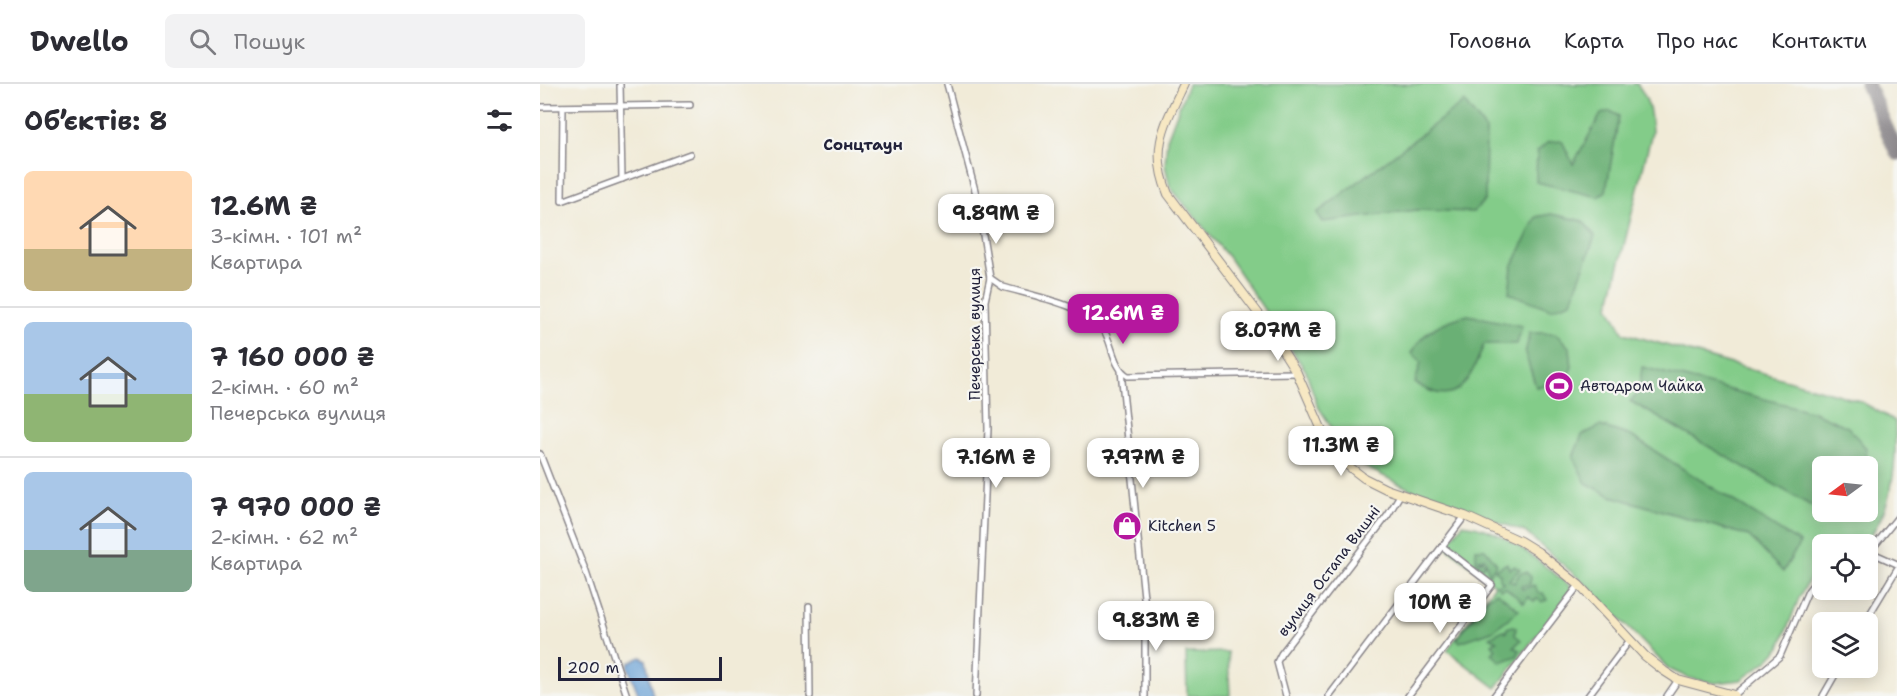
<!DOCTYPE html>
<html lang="uk">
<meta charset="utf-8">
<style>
:root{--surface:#fff;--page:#f2f2f3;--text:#2b2b33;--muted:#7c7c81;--line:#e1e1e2;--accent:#b5179e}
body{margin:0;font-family:"Shantell Sans",sans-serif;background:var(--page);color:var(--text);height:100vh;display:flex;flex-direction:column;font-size:22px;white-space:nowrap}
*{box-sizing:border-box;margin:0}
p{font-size:20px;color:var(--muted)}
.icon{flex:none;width:33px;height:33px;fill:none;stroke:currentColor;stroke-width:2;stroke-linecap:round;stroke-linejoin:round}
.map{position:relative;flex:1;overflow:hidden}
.panel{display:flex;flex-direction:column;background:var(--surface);width:540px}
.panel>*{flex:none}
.needle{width:39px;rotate:255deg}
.controls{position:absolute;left:1272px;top:372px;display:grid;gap:12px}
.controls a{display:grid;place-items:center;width:66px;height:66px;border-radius:9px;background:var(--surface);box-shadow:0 3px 15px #0003;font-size:30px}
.scale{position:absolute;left:18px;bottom:15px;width:164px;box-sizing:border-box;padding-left:6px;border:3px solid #22223b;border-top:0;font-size:16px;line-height:21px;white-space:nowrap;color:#22223b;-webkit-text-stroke:4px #f6f6f2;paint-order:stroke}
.price{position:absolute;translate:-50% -51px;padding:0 14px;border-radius:12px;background:#fff;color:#222;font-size:20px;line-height:39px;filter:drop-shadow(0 2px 3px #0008)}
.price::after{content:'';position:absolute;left:50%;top:36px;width:18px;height:14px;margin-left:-9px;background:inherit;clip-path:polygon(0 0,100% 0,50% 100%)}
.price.on{background:var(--accent);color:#fff}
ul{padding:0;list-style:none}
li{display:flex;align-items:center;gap:18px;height:150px;padding:0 24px}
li+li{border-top:2px solid var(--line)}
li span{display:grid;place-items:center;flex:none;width:168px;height:120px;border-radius:9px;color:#555}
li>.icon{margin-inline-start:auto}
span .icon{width:72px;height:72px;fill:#fffc;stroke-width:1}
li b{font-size:26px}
h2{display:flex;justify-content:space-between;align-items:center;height:72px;padding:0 24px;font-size:26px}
header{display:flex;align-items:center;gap:36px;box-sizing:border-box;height:84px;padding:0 30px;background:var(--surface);border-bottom:2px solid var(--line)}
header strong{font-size:28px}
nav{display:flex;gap:33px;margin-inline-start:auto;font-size:21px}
.search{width:420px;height:54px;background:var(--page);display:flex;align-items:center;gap:15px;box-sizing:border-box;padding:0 21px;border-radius:9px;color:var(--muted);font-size:22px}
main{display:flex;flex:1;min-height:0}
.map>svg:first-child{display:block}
.green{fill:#83cc89;stroke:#527762;stroke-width:1.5;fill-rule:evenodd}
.forest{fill:#6ab075;stroke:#466958;stroke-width:1.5}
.water{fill:#659ed4;stroke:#446088;stroke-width:1.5}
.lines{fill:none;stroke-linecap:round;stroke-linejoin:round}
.taxiway{stroke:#8a868a;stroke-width:15}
.street-casing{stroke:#8a868a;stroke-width:8}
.secondary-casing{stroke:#8a868a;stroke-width:10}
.street{stroke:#fff;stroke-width:5}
.secondary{stroke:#f7e8c3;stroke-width:8}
.labels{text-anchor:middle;stroke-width:4.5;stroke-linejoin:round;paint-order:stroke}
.street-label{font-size:15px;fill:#22223b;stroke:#f6f6f2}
.poi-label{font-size:15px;fill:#22223b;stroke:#f6f6f2;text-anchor:start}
.neighbourhood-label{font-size:16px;font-weight:bold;fill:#22223b;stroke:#f6f6f2}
</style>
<header>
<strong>Dwello</strong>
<div class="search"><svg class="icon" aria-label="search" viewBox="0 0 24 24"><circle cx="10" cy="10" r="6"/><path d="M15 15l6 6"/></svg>Пошук</div>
<nav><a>Головна</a><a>Карта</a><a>Про нас</a><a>Контакти</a></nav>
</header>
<main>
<section class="panel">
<h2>Об’єктів: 8<svg class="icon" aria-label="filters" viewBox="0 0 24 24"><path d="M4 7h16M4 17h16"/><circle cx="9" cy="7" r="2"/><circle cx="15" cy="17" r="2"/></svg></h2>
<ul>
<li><span style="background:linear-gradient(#ffd9b3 65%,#c2b280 0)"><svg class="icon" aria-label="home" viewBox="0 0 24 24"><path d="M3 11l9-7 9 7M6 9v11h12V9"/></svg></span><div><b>12.6M ₴</b><p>3-кімн. · 101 m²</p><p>Квартира</p></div></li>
<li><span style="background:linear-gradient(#a9c7e8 60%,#8fb573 0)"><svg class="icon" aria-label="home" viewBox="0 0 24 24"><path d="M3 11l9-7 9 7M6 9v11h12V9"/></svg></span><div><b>7 160 000 ₴</b><p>2-кімн. · 60 m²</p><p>Печерська вулиця</p></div></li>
<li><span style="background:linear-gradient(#a9c7e8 65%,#7fa58c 0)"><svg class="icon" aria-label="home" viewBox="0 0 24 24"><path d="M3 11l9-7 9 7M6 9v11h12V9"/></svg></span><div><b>7 970 000 ₴</b><p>2-кімн. · 62 m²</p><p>Квартира</p></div></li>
</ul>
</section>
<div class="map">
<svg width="1357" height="612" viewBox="0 0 1357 612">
<rect width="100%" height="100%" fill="#f6f6f2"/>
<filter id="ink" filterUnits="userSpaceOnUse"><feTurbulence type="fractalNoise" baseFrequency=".0167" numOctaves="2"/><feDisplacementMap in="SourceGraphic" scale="12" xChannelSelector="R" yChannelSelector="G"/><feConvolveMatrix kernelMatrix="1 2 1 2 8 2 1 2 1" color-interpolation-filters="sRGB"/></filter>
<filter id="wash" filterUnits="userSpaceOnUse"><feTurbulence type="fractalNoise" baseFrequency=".008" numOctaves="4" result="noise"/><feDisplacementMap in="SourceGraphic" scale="24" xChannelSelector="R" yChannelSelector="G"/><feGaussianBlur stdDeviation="1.35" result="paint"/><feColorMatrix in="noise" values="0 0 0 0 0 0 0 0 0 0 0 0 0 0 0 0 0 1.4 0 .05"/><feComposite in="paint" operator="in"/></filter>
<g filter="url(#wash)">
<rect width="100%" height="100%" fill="#f1ebd8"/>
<g class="green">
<path d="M648,0H1097C1109,15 1111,29 1112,48L1069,222L1084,249L1320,317L1355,337C1357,382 1353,426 1324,460H1282V480L1273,489L1259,514L1240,563L1228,576L1201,596L1175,599L1149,594L1129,585L1050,504L985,448L878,409L823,382L803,361L777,321L766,287L689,174L630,103L625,81L627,55ZM1282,382H1328V428H1282Z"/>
<path d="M923,440C964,444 999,478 1030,502L1031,507L956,604L907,566L955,501L908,464L907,460Z"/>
<polygon points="688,568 690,612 647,612 646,569"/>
</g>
<g class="forest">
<polygon points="924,18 946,46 945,116 933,128 877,126 783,138 777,129"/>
<polygon points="1070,27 1079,32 1066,107 1058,113 996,98 997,68 1008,58 1022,57 1033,80 1061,30"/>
<polygon points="1011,130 1043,137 1055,152 1031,218 1011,225 969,209 972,183 996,133"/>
<path d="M928,231L982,242L977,260H944C930,296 918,327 875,299L881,278L872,269C884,245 904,237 928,231Z"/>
<polygon points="990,249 1015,249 1030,264 1032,283 1026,296 996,303 985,269"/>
<polygon points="1102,283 1274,328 1308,343 1326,364 1328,391 1328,382 1282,382 1282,423 1275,424 1090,317 1099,309"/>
<polygon points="1060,342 1091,352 1260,459 1243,488 1209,452 1071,412 1046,399 1033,373 1042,351"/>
<polygon points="936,465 945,465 957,480 949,491 945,474 939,475 939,478 942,476 946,480 942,483 936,481"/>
<polygon points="967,479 969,485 974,482 980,485 969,496 974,499 980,489 986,488 991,493 990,500 981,502 982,505 995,501 998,509 1003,509 1007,516 1001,518 997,514 994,517 988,513 984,519 966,504 960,505 957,501 963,498 959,495 960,490 955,486"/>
<polygon points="957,508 979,526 952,547 920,558 917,555 947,514"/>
<polygon points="972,542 976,543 975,551 981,556 974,563 980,566 977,572 961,578 952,570 956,565 952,560 957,557 950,553 963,546 966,548 967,544"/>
</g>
<polygon class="water" points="101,573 106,576 113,612 99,612 88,583 89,578"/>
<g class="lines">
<polyline class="taxiway" points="1327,0 1357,69"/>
</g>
</g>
<g filter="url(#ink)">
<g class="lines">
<g class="street-casing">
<g id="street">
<polyline points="80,0 82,95"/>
<polyline points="407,0 437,114 450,194 445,217 448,345 436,612"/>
<polyline points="0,23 150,21"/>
<polyline points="23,23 22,117 150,70"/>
<path d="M450,194L463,203C490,211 544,221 562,243C573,258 572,283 588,292L757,289"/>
<polyline points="581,287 605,523 605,612"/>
<polyline points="0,370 46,488 87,612"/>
<polyline points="1328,470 1357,434"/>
<polyline points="1328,471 1337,471 1357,480"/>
<polyline points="269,522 270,612"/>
<polyline points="1325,538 1357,485"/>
<polyline points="1194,611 1240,572 1268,507 1282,489"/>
<polyline points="746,612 737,578 741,570 848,431 860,411"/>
<polyline points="789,612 925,432"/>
<polyline points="868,612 952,501 903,463"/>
<polyline points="954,612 1039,501"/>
<polyline points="1048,612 1090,556"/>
<polyline points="1127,612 1138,596"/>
<polyline points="1283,612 1299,584"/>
</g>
</g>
<g class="secondary-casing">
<path id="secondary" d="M644,0C625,40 609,65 628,110L724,237L757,289L784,351L807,381L824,394L846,405L925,432L980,457L998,468L1039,501L1105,572L1124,587L1138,596L1194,611"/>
</g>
<use href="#street" class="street"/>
<use href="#secondary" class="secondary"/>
</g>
</g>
<defs>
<g id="stadium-disc" transform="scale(1.5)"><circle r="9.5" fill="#b5179e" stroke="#f6f6f2"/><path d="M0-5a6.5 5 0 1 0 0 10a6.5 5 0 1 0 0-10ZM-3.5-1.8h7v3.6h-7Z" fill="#fff"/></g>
<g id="shop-disc" transform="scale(1.5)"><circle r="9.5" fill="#b5179e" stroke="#f6f6f2"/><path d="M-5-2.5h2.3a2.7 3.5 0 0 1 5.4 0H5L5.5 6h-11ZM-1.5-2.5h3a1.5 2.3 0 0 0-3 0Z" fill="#fff"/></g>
</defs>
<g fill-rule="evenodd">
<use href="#stadium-disc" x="1019" y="302"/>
<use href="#shop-disc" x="587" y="442"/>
</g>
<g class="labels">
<g class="street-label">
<text transform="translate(435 250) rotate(-90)" y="5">Печерська вулиця</text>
<text transform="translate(789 487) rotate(-53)" y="5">вулиця Остапа Вишні</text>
</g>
<g class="poi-label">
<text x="1040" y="307">Автодром Чайка</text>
<text x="608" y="447">Kitchen 5</text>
</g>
<g class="neighbourhood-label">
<text x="323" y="66">Сонцтаун</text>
</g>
</g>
</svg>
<div class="controls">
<a><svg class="needle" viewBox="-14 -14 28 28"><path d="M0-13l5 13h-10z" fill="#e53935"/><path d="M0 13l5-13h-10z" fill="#7c7c81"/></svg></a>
<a><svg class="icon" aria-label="locate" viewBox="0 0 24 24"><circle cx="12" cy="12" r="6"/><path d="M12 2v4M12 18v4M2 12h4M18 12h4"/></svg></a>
<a><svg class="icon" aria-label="layers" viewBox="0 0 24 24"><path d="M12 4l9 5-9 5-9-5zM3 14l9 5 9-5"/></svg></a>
</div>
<div class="scale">200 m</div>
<b class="price" style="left:456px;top:161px">9.89M ₴</b>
<b class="price on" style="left:583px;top:261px">12.6M ₴</b>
<b class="price" style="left:738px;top:278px">8.07M ₴</b>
<b class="price" style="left:801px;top:393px">11.3M ₴</b>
<b class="price" style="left:456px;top:405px">7.16M ₴</b>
<b class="price" style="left:603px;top:405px">7.97M ₴</b>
<b class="price" style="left:900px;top:550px">10M ₴</b>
<b class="price" style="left:616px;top:568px">9.83M ₴</b>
</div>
</main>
